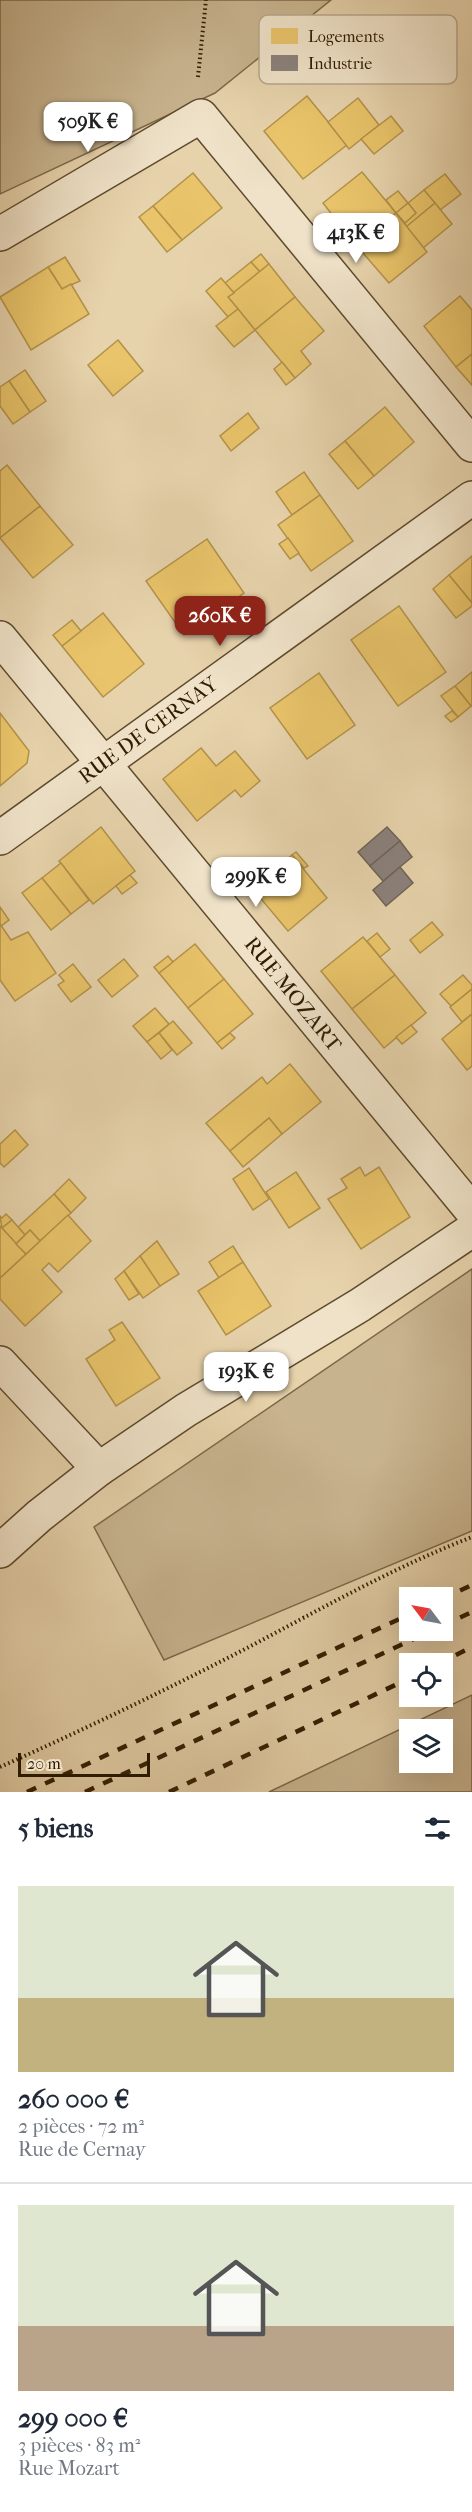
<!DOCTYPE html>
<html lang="fr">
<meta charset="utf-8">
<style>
:root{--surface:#fff;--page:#f2f2f3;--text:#1f2937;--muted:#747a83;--line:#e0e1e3;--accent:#8f2418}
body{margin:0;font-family:"IM FELL French Canon",serif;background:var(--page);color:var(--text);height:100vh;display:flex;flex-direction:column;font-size:22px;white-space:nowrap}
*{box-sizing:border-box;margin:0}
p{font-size:20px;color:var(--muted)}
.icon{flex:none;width:33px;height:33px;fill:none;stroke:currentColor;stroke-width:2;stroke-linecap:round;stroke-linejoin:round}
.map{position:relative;height:1792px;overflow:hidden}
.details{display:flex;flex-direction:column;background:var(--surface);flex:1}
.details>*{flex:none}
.needle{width:39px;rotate:302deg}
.fabs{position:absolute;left:399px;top:1587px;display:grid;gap:12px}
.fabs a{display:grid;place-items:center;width:54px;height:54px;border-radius:0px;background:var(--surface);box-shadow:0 6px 24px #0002;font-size:30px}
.scale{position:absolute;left:18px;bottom:15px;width:132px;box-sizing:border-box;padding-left:6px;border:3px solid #301d01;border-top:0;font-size:16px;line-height:21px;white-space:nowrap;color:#301d01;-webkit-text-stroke:4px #efe2c8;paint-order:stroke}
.price{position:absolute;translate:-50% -51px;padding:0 14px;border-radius:12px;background:#fff;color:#222;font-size:20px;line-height:39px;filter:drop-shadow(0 2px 3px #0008)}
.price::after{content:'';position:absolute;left:50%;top:36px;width:18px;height:14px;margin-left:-9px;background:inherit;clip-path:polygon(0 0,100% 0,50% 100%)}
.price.on{background:var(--accent);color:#fff}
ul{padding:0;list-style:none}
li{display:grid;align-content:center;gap:12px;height:318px;padding:0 18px}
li+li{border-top:2px solid var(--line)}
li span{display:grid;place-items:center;height:186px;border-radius:0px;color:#555}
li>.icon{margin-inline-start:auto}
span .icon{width:108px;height:108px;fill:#fffc;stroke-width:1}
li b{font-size:26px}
h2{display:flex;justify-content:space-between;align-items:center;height:72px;padding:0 18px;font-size:26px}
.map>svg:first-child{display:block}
.green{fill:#c7b38e;stroke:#7c6848;stroke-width:1.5;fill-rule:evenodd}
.homes{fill:#e9c46a;stroke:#b2924a;stroke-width:1.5}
.industry{fill:#8a817c;stroke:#6f6357;stroke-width:1.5}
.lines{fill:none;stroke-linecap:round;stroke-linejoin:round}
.street-casing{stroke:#5e4a2c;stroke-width:36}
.path{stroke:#301d01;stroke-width:4;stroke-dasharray:1.5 3;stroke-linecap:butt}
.street{stroke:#efe2c8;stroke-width:33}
.rail{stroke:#301d01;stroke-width:4.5;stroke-dasharray:10 10;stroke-linecap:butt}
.labels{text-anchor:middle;stroke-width:6;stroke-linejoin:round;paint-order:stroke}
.street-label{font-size:21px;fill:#301d01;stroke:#efe2c8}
.key{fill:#efe2c8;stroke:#b6a78c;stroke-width:1.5}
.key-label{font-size:16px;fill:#301d01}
</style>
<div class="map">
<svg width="472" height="1792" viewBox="0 0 472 1792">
<rect width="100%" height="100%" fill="#e6d2ab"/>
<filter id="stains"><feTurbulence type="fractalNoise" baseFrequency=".00333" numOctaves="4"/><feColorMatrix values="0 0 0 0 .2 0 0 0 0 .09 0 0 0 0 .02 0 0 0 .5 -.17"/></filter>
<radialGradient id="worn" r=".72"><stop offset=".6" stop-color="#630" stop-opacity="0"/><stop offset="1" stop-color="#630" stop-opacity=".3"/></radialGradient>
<g class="green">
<polygon points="0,0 331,0 215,93 0,194"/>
<polygon points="472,1269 472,1531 164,1660 94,1527"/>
<path d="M472,1695V1792H269ZM410,1730H442V1762H410Z"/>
</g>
<g class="homes">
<polygon points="307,96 347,145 303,179 264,131"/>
<polygon points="358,98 379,125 349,149 328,122"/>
<polygon points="391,116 403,131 374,154 361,139"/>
<polygon points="362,172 396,213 356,245 323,203"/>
<polygon points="193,173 222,208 182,240 153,206"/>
<polygon points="445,174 461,194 440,210 424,190"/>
<polygon points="424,190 435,203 406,227 405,223 416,213 408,203"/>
<polygon points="398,191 408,203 396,213 386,200"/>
<polygon points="408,203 416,213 405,223 396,213"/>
<polygon points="435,203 452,224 423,248 406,227"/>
<polygon points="153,206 182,240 167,252 139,217"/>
<polygon points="396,213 427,252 389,283 356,245"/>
<polygon points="261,254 269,264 260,272 251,262"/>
<polygon points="65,257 80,281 62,289 48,267"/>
<polygon points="251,262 260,272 234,293 225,283"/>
<polygon points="269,264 295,297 255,330 228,297"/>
<polygon points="48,267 62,289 71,284 89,314 31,350 0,297"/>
<polygon points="221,278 234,293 228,297 238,309 228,317 206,291"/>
<polygon points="460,296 472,310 472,354 456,367 424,326"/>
<polygon points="295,297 324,331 301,351 311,364 295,378 255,330"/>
<polygon points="238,309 255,330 234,347 216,326"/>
<polygon points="118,340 143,371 113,396 88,365"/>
<polygon points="472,354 472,385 456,367"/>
<polygon points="282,362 295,378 286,385 274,369"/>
<polygon points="25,370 46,401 30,412 9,381"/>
<polygon points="9,381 30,412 13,424 0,406 0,387"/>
<polygon points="385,407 414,442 374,476 345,441"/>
<polygon points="248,413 259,428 231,451 220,436"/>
<polygon points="345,441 374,476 358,489 329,454"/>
<polygon points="7,465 40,506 0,538 0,471"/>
<polygon points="304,472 320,495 292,515 276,492"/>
<polygon points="320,495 353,541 311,571 278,525"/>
<polygon points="40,506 73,545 33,578 0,538"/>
<polygon points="288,538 299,553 290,559 279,544"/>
<polygon points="207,539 244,593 184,635 146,581"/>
<polygon points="472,556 472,603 449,575"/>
<polygon points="449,575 472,603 472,606 456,618 433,589"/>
<polygon points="399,606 446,672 398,706 351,640"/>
<polygon points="103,613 144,664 103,697 62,646"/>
<polygon points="72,620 81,631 62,646 53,635"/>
<polygon points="472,672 472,706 471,706 455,686"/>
<polygon points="319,673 355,725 307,759 270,708"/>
<polygon points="455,686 471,706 458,717 441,696"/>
<polygon points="452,711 458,717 451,722 445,716"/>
<polygon points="0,713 29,751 27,763 0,786"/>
<polygon points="201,748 216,766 235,751 260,781 241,797 235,790 197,821 163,779"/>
<polygon points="101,827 135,871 93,904 59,861"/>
<polygon points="296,852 308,866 304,868 292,855"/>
<polygon points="292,855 327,898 288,931 252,888"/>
<polygon points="61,863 89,900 71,914 42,878"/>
<polygon points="130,875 137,883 122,894 116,886"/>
<polygon points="42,878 71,914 51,930 22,893"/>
<polygon points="0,907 9,920 1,926 0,924"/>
<polygon points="432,922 443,935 420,953 410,940"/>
<polygon points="0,924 11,940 28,932 56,973 15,1001 0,980"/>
<polygon points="377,933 390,949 380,957 367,941"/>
<polygon points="363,937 395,975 352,1009 321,971"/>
<polygon points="195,944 224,979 188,1008 159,973"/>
<polygon points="168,956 173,962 159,973 154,967"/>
<polygon points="124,959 138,976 112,997 98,980"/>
<polygon points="73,964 91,987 71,1002 58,985 64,981 59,975"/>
<polygon points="395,975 426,1013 384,1048 352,1009"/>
<polygon points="463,975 472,985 472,989 451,1006 440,994"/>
<polygon points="224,979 253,1014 217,1043 188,1008"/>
<polygon points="472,989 472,1014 462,1022 450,1007"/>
<polygon points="155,1008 169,1024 147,1042 133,1026"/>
<polygon points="472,1014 472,1066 467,1070 442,1039"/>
<polygon points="173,1021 192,1043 177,1055 159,1033"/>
<polygon points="411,1025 417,1032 402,1044 396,1037"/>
<polygon points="159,1033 172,1050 161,1059 147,1042"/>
<polygon points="230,1033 235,1038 222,1049 217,1043"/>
<polygon points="290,1064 321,1102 282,1134 269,1118 230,1151 206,1123 262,1077 267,1084"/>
<polygon points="269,1118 282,1134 243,1167 230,1151"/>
<polygon points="15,1130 28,1145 4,1167 0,1163 0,1144"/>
<polygon points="360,1167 365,1176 379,1167 410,1217 361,1249 328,1199 347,1188 341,1179"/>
<polygon points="249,1168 269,1199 253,1210 233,1179"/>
<polygon points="296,1172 320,1208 289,1228 266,1192"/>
<polygon points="69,1179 86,1198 71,1213 54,1194"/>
<polygon points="54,1194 71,1213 40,1241 30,1230 25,1235 18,1227"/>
<polygon points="6,1214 12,1220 2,1228 0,1216 2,1218"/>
<polygon points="68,1215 91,1241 58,1272 49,1263 42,1270 62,1292 25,1326 0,1299 0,1278"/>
<polygon points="12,1220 25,1235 16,1244 2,1228"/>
<polygon points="0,1226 26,1254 0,1278"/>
<polygon points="30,1230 40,1241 26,1254 16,1244"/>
<polygon points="157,1241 179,1274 160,1286 140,1256"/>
<polygon points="233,1246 243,1262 219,1278 209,1262"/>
<polygon points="140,1256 160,1286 143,1298 124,1271"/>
<polygon points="243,1262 271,1306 226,1335 198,1291"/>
<polygon points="124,1271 139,1294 129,1300 115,1279"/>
<polygon points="122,1322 160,1378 116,1406 86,1359 115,1340 109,1330"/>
</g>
<g class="industry">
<polygon points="387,827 400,841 370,866 358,852"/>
<polygon points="400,841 412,857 383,881 370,866"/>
<polygon points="400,867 413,883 386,906 373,890"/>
</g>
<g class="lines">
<g class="street-casing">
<g id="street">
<polyline points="0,234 201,116 472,445"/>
<polyline points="0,638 472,1211"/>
<polyline points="0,838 472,498"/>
<polyline points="0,1363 99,1469"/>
<polyline points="0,1551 39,1516 99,1469 186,1410 360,1305 472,1230"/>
</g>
</g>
<g class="path">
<polyline points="198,77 206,0"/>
<path d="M0,1767C83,1730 166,1690 247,1648C321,1609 394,1567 472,1537"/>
</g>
<use href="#street" class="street"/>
<g class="rail">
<polyline points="442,1599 472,1585"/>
<polyline points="442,1626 472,1612"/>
<polyline points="438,1664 472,1647"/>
<polyline points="27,1792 410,1614"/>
<polyline points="85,1792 433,1630"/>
<polyline points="169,1792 410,1678"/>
</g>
</g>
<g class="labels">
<g class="street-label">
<text transform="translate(148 730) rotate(-36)" y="7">RUE DE CERNAY</text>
<text transform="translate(293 994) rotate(51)" y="7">RUE MOZART</text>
</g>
</g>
<rect x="259" y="15" width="198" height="69" rx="9" class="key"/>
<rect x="271" y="28" width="27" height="16" fill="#e9c46a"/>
<rect x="271" y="55" width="27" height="16" fill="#8a817c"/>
<g class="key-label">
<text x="308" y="42">Logements</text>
<text x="308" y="69">Industrie</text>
</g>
<rect width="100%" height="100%" filter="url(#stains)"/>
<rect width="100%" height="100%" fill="url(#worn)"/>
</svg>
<div class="fabs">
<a><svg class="needle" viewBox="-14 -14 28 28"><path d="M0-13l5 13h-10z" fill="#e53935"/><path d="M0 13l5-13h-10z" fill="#747a83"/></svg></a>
<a><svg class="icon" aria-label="locate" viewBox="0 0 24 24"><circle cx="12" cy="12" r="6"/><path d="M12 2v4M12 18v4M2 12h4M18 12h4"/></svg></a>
<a><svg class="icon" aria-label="layers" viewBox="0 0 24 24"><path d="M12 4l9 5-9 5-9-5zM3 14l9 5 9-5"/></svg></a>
</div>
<div class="scale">20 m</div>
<b class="price" style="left:88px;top:153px">509K €</b>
<b class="price" style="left:356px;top:264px">413K €</b>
<b class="price on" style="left:220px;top:647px">260K €</b>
<b class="price" style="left:256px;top:908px">299K €</b>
<b class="price" style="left:246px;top:1403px">193K €</b>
</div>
<section class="details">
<h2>5 biens<svg class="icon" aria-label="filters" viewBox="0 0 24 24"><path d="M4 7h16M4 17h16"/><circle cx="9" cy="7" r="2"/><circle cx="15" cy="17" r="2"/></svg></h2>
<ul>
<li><span style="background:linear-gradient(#dfe7d0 60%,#c2b280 0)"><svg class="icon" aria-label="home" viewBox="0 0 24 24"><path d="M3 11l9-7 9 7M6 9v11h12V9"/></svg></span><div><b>260 000 €</b><p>2 pièces · 72 m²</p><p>Rue de Cernay</p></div></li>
<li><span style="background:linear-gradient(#dfe7d0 65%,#b9a48a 0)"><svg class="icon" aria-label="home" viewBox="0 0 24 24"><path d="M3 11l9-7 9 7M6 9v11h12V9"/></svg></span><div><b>299 000 €</b><p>3 pièces · 83 m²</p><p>Rue Mozart</p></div></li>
</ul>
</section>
